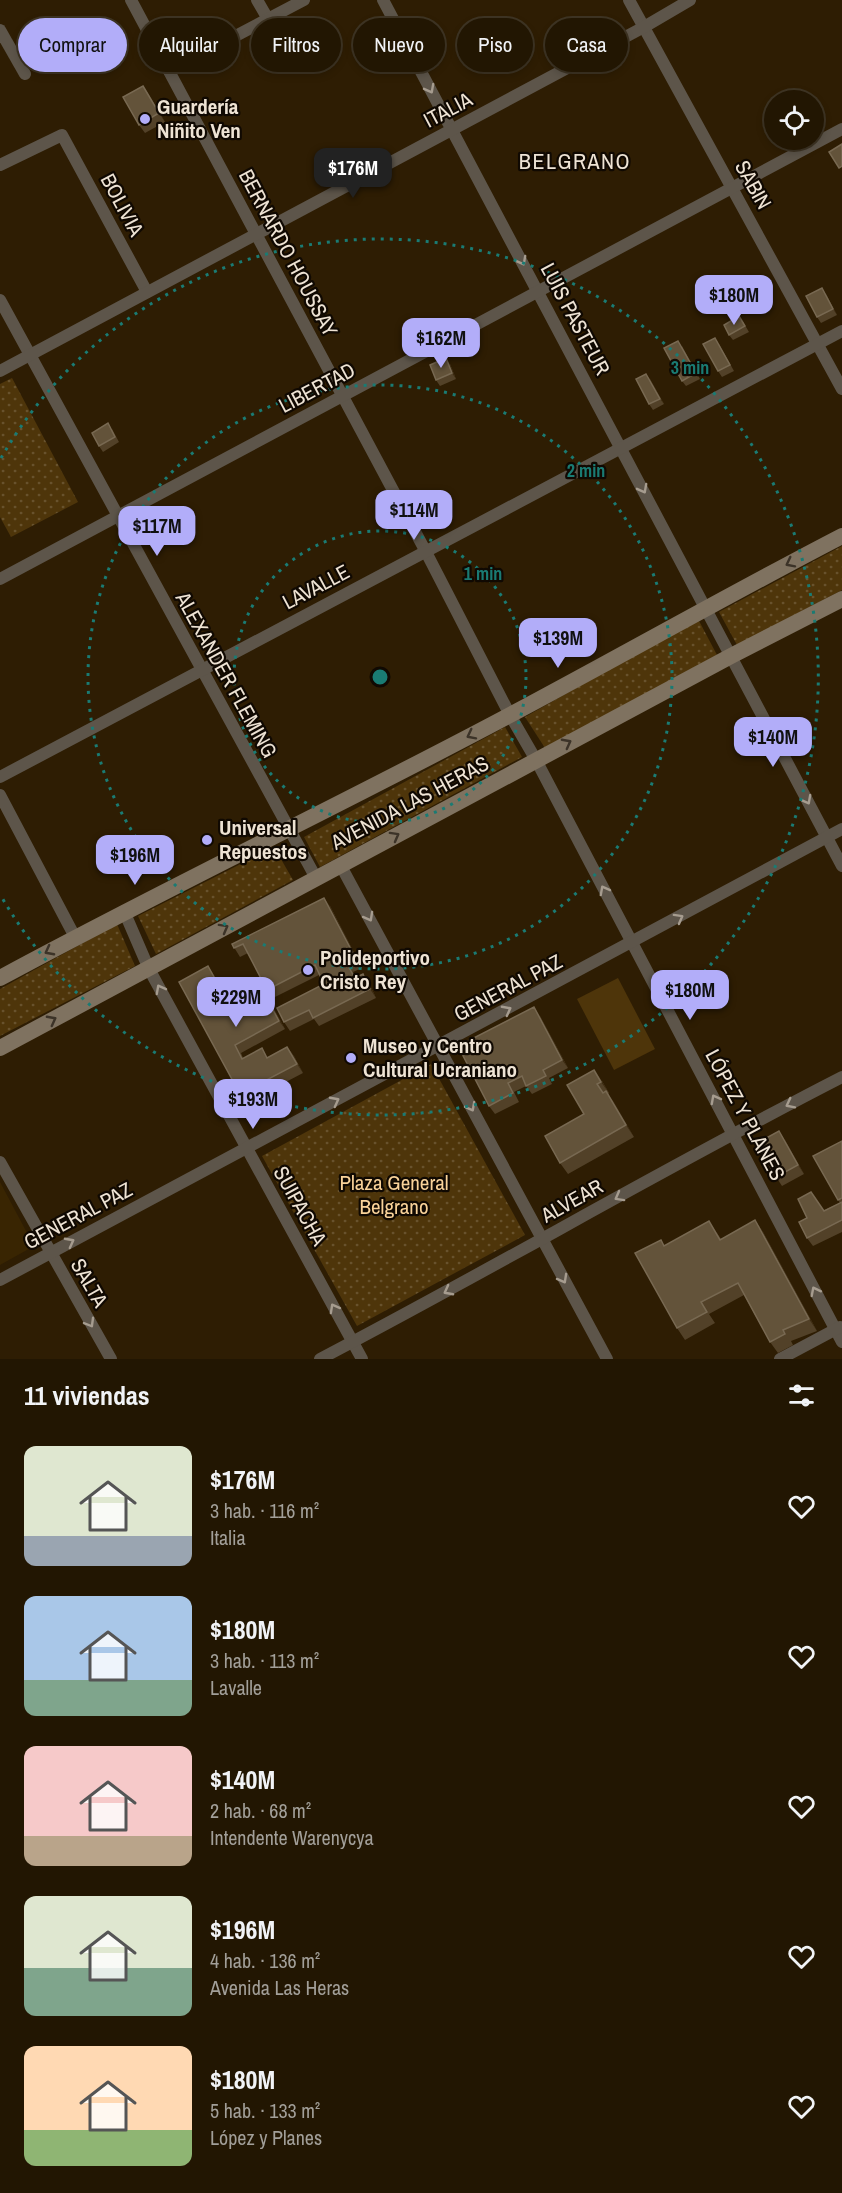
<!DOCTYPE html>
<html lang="es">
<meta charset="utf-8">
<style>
:root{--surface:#221602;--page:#2a1f0c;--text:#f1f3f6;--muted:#a29f99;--line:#3f3524;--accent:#b2adf9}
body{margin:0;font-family:"Archivo Narrow",sans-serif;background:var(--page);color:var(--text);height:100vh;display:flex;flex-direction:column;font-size:22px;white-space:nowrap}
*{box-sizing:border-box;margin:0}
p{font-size:20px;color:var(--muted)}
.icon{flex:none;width:33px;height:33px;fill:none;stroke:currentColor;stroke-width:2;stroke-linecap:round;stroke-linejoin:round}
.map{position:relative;height:1359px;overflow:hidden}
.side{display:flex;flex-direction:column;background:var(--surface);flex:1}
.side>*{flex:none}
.top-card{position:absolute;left:18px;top:18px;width:807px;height:54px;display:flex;gap:12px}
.tools{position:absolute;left:764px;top:90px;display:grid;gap:12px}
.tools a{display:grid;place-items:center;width:60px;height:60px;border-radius:50%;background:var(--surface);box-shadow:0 3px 9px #0003,0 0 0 2px var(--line);font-size:30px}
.price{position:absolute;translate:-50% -51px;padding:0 14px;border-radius:12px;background:var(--accent);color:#111;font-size:20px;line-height:39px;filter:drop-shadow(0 2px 3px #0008)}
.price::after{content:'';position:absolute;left:50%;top:36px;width:18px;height:14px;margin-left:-9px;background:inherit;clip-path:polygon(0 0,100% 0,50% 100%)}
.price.active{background:#222;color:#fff}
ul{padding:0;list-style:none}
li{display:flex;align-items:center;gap:18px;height:150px;padding:0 24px}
li span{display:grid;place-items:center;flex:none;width:168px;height:120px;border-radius:12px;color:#555}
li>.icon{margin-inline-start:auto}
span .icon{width:72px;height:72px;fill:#fffc;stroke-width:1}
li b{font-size:26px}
h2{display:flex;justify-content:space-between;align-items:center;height:72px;padding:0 24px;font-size:26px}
.pill{padding:0 21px;border-radius:27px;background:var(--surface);box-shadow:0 3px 9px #0003,0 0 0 2px var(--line);font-size:21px;line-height:54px}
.pill.active{background:var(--accent);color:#111}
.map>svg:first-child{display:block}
.built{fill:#392502}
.park{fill:url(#park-dots)}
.pitch{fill:#4e350a}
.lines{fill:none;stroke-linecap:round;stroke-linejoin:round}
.minor{stroke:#5d554a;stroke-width:12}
.secondary{stroke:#7f7260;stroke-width:16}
.wall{fill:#524128}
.shaded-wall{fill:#3c2b11}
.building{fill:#63533a;stroke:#786952;stroke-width:1.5}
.oneway{stroke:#a69c8f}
.oneway2{stroke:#3c3328}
.ring{fill:none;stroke:#1a7b73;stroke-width:3;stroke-dasharray:3 6}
.poi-dot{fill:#b2adf9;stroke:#100902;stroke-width:2}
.labels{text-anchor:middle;stroke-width:4.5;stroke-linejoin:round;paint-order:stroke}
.poi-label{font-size:21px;font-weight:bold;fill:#eee3d4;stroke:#100902;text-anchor:start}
.street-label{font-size:21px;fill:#eee3d4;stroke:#100902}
.park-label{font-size:21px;fill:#f9d299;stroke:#100902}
.neighbourhood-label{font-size:22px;letter-spacing:1.5px;fill:#eee3d4;stroke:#100902}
.centre{fill:#1a7b73;stroke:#100902;stroke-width:3}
.ring-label{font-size:18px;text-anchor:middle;font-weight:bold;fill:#1a7b73;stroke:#100902;stroke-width:4.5;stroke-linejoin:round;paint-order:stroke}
</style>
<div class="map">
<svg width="842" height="1359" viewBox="0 0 842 1359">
<defs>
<pattern id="park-dots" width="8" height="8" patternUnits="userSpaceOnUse" patternTransform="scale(1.5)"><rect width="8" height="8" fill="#4e350a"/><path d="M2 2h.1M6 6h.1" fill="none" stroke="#68522d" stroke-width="1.8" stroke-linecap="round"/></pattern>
</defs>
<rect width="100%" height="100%" fill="#2e1d03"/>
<polygon class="built" points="0,1182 34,1246 0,1265"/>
<g class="park">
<polygon points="12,378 78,502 11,537 0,517 0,384"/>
<polygon points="842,546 842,590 737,645 719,612"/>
<polygon points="698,619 717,655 545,748 525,717"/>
<polygon points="505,727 522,757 320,867 304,837"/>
<polygon points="274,847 293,880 156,954 138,916"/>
<polygon points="117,924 135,966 0,1036 0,989"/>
<polygon points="431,1064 525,1235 357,1326 262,1156"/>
</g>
<polygon class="pitch" points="618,978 655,1049 614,1070 577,999"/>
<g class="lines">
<g class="minor">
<polyline points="131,0 426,552 510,715 536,760 842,1342"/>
<polyline points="257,0 268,19"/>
<polyline points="383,0 842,866"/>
<polyline points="629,0 842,389"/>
<polyline points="0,30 25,74"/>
<polyline points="169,71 304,0"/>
<polyline points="0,165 62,135 147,292"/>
<polyline points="0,300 316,878"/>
<polyline points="0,371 644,27 690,0"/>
<polyline points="0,579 842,129"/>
<polyline points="0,777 842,331"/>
<polyline points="0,795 75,937"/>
<polyline points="341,866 607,1359"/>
<polyline points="124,911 149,969 362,1359"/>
<polyline points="0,1162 111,1359"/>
<polyline points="0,1280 842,829"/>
<path d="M320,1359C496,1267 666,1167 842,1077"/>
<polyline points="780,1359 840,1327"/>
</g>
<g class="secondary">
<path d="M0,978C168,887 341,805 510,715C621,656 730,594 842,536"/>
<polyline points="0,1048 731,656 842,599"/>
</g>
</g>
<g class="wall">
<polygon points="143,86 149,95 165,122 145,133 139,125"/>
<polygon points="826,294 837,315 821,323 817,317"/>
<polygon points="743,322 749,332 733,340 729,335"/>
<polygon points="719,344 734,371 722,377 718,371"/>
<polygon points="682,346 700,379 686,386 682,381"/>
<polygon points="450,364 456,379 440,386 436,380"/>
<polygon points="650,379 664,404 653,410 649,404"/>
<polygon points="112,429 119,442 103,452 99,446"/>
<polygon points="330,906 362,968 353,972 356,978 369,983 376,998 319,1026 314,1019 290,1031 284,1022 324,984 319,975 273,998 267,990 248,953 240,957 232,944"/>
<polygon points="208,966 214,975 227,999 258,982 264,991 285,1029 241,1053 243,1058 268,1057 287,1047 294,1056 303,1073 246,1103 240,1094"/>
<polygon points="540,1016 568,1068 549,1078 552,1084 532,1094 526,1086 514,1092 519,1102 495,1114 489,1106"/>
<polygon points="602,1081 609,1093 608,1094 634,1137 568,1174 560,1163 584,1114 567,1085"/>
<polygon points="785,1140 804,1174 782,1186 776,1177"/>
<polygon points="842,1141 842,1232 813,1246 807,1238 807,1218 840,1203 813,1156"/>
<polygon points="755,1220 763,1232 817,1331 791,1341 793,1345 778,1353 770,1342 744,1295 709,1314 715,1323 685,1340 677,1328 665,1245 717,1233 721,1239"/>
</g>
<g class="shaded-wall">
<polygon points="143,86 149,95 165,122 159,113"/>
<polygon points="822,288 826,294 837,315 833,309"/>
<polygon points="446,358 450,364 456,379 452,373"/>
<polygon points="646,374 650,379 664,404 660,399"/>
<polygon points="324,898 330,906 362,968 356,959"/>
<polygon points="208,966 214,975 232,1008 226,999"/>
<polygon points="363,974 369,983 376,998 370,989"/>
<polygon points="258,982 264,991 285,1029 279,1021"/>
<polygon points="534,1007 540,1016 568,1068 562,1060"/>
<polygon points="287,1047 294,1056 303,1073 297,1064"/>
<polygon points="594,1070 602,1081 609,1093 601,1082"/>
<polygon points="606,1091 614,1102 634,1137 626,1125"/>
<polygon points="779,1131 785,1140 804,1174 798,1165"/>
<polygon points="755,1220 763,1232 817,1331 809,1319"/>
<polygon points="709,1221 717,1233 727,1251 720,1240"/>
</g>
<g class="building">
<polygon points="143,86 159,113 139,125 123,97"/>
<polygon points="842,144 842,166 839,168 829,152"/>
<polygon points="822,288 833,309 817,317 806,296"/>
<polygon points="739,316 745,326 729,335 724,325"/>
<polygon points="715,338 730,365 718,371 703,344"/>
<polygon points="678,341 696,373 682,381 664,348"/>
<polygon points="446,358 452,373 436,380 430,365"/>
<polygon points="646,374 660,399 649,404 636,379"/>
<polygon points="108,423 115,437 99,446 92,433"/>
<polygon points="324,898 356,959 347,964 355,978 363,974 370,989 313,1018 309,1010 284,1022 277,1008 324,984 315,965 267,990 243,944 234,948 232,944"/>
<polygon points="208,966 226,999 258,982 279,1021 235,1045 242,1059 262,1048 267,1058 287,1047 297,1064 240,1094 179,982"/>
<polygon points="534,1007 562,1060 543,1070 546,1076 526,1086 522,1076 508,1083 513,1093 489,1106 458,1046"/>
<polygon points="594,1070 601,1082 597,1084 603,1093 606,1091 626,1125 560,1163 545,1136 584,1114 567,1085"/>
<polygon points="779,1131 798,1165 776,1177 757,1143"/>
<polygon points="842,1141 842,1198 838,1200 813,1156"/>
<polygon points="811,1192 824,1211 842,1202 842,1220 807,1238 799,1222 807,1218 798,1199"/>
<polygon points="755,1220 809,1319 783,1330 785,1334 770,1342 738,1283 701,1302 707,1312 677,1328 635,1253 661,1240 664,1246 709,1221 720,1240"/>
</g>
<defs><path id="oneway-chevron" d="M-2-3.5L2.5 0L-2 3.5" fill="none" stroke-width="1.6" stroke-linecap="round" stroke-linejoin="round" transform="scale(1.5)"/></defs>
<g class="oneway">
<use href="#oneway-chevron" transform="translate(430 89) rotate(62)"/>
<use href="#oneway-chevron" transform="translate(522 261) rotate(62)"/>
<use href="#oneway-chevron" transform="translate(643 489) rotate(62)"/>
<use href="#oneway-chevron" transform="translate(807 800) rotate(62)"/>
<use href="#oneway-chevron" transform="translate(604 890) rotate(-118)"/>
<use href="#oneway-chevron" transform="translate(369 917) rotate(61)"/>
<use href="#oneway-chevron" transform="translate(679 918) rotate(-29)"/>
<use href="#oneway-chevron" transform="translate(160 989) rotate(-118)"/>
<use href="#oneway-chevron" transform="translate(507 1010) rotate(-28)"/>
<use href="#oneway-chevron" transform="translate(715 1099) rotate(-118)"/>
<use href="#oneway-chevron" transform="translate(335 1101) rotate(-28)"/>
<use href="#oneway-chevron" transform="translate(790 1104) rotate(153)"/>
<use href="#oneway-chevron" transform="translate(471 1107) rotate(62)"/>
<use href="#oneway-chevron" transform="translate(619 1197) rotate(151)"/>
<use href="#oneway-chevron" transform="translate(70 1242) rotate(-28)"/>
<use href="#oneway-chevron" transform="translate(563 1279) rotate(61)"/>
<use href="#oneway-chevron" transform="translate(448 1291) rotate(152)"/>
<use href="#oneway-chevron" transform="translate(815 1291) rotate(-117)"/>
<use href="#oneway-chevron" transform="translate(334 1308) rotate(-119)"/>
<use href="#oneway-chevron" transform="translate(90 1323) rotate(60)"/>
</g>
<g class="oneway2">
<use href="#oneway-chevron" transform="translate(790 563) rotate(153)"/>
<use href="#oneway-chevron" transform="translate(471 735) rotate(153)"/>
<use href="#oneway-chevron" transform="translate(567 743) rotate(-28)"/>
<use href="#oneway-chevron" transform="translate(395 836) rotate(-29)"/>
<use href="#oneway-chevron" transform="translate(224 928) rotate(-29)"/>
<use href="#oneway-chevron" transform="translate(49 951) rotate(152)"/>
<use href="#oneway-chevron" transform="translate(52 1020) rotate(-28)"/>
</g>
<g class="ring">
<circle cx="380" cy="677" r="146"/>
<circle cx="380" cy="677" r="292"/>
<path d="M1 458A438 438 0 1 1 1 896"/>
</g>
<g class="poi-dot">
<circle cx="145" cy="119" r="6"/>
<circle cx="207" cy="840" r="6"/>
<circle cx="308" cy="970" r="6"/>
<circle cx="351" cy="1058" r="6"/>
</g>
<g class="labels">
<g class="poi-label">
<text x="157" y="114">Guardería<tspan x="157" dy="24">Niñito Ven</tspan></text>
<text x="219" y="835">Universal<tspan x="219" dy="24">Repuestos</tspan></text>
<text x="320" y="965">Polideportivo<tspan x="320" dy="24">Cristo Rey</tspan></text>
<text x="363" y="1053">Museo y Centro<tspan x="363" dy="24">Cultural Ucraniano</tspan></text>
</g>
<g class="street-label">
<text transform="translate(448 110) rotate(-28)" y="7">ITALIA</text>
<text transform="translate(753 185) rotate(61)" y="7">SABIN</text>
<text transform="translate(122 205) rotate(62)" y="7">BOLIVIA</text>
<text transform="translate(288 253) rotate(62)" y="7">BERNARDO HOUSSAY</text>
<text transform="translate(575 319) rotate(62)" y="7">LUIS PASTEUR</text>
<text transform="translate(317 388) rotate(-28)" y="7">LIBERTAD</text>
<text transform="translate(316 587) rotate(-28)" y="7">LAVALLE</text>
<text transform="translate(226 675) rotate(61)" y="7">ALEXANDER FLEMING</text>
<text transform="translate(410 803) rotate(-28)" y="7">AVENIDA LAS HERAS</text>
<text transform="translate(508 988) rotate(-28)" y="7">GENERAL PAZ</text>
<text transform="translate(745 1115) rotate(62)" y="7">LÓPEZ Y PLANES</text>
<text transform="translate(572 1201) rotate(-29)" y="7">ALVEAR</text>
<text transform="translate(300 1206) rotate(61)" y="7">SUIPACHA</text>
<text transform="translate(78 1216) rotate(-28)" y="7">GENERAL PAZ</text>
<text transform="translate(89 1283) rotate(60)" y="7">SALTA</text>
</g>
<g class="park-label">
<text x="394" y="1190">Plaza General<tspan x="394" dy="24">Belgrano</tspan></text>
</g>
<g class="neighbourhood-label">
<text x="575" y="169">BELGRANO</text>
</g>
</g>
<circle cx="380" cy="677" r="9" class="centre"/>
<g class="ring-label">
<text x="690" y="374">3 min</text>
<text x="586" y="477">2 min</text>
<text x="483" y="580">1 min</text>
</g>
</svg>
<div class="tools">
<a><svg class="icon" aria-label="locate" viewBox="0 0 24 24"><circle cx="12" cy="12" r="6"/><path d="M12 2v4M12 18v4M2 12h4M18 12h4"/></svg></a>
</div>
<b class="price active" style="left:353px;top:199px">$176M</b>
<b class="price" style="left:734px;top:326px">$180M</b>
<b class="price" style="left:441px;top:369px">$162M</b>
<b class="price" style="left:414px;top:541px">$114M</b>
<b class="price" style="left:157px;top:557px">$117M</b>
<b class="price" style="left:558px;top:669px">$139M</b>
<b class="price" style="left:773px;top:768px">$140M</b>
<b class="price" style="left:135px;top:886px">$196M</b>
<b class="price" style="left:690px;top:1021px">$180M</b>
<b class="price" style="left:236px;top:1028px">$229M</b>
<b class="price" style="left:253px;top:1130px">$193M</b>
<div class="top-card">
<a class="pill active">Comprar</a>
<a class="pill">Alquilar</a>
<a class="pill">Filtros</a>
<a class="pill">Nuevo</a>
<a class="pill">Piso</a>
<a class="pill">Casa</a>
</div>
</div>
<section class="side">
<h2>11 viviendas<svg class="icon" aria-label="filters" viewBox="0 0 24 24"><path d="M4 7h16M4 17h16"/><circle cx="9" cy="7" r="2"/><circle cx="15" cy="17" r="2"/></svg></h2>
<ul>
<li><span style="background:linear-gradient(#dfe7d0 75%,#9aa5b1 0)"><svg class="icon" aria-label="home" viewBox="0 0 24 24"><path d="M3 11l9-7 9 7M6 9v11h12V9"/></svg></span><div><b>$176M</b><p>3 hab. · 116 m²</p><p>Italia</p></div><svg class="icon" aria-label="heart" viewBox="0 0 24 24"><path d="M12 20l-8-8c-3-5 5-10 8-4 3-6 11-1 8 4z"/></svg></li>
<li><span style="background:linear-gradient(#a9c7e8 70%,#7fa58c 0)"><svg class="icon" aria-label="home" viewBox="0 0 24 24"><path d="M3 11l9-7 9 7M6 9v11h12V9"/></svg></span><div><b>$180M</b><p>3 hab. · 113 m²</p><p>Lavalle</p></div><svg class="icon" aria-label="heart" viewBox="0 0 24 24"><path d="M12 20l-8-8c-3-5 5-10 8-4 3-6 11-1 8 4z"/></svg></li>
<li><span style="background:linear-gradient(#f6c9c9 75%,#b9a48a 0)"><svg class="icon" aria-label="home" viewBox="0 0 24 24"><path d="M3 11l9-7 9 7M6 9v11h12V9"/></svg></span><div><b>$140M</b><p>2 hab. · 68 m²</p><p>Intendente Warenycya</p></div><svg class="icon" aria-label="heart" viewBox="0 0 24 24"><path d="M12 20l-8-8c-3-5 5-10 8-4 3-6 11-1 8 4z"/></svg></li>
<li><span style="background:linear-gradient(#dfe7d0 60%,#7fa58c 0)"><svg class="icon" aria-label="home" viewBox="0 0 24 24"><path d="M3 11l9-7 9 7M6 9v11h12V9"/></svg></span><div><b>$196M</b><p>4 hab. · 136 m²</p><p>Avenida Las Heras</p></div><svg class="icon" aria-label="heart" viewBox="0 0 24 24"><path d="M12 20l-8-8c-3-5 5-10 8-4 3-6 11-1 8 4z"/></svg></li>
<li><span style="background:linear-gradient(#ffd9b3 70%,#8fb573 0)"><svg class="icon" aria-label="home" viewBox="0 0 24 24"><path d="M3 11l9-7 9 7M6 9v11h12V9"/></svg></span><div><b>$180M</b><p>5 hab. · 133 m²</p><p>López y Planes</p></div><svg class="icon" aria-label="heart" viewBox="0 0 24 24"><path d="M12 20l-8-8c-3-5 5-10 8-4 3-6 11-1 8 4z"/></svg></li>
</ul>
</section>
